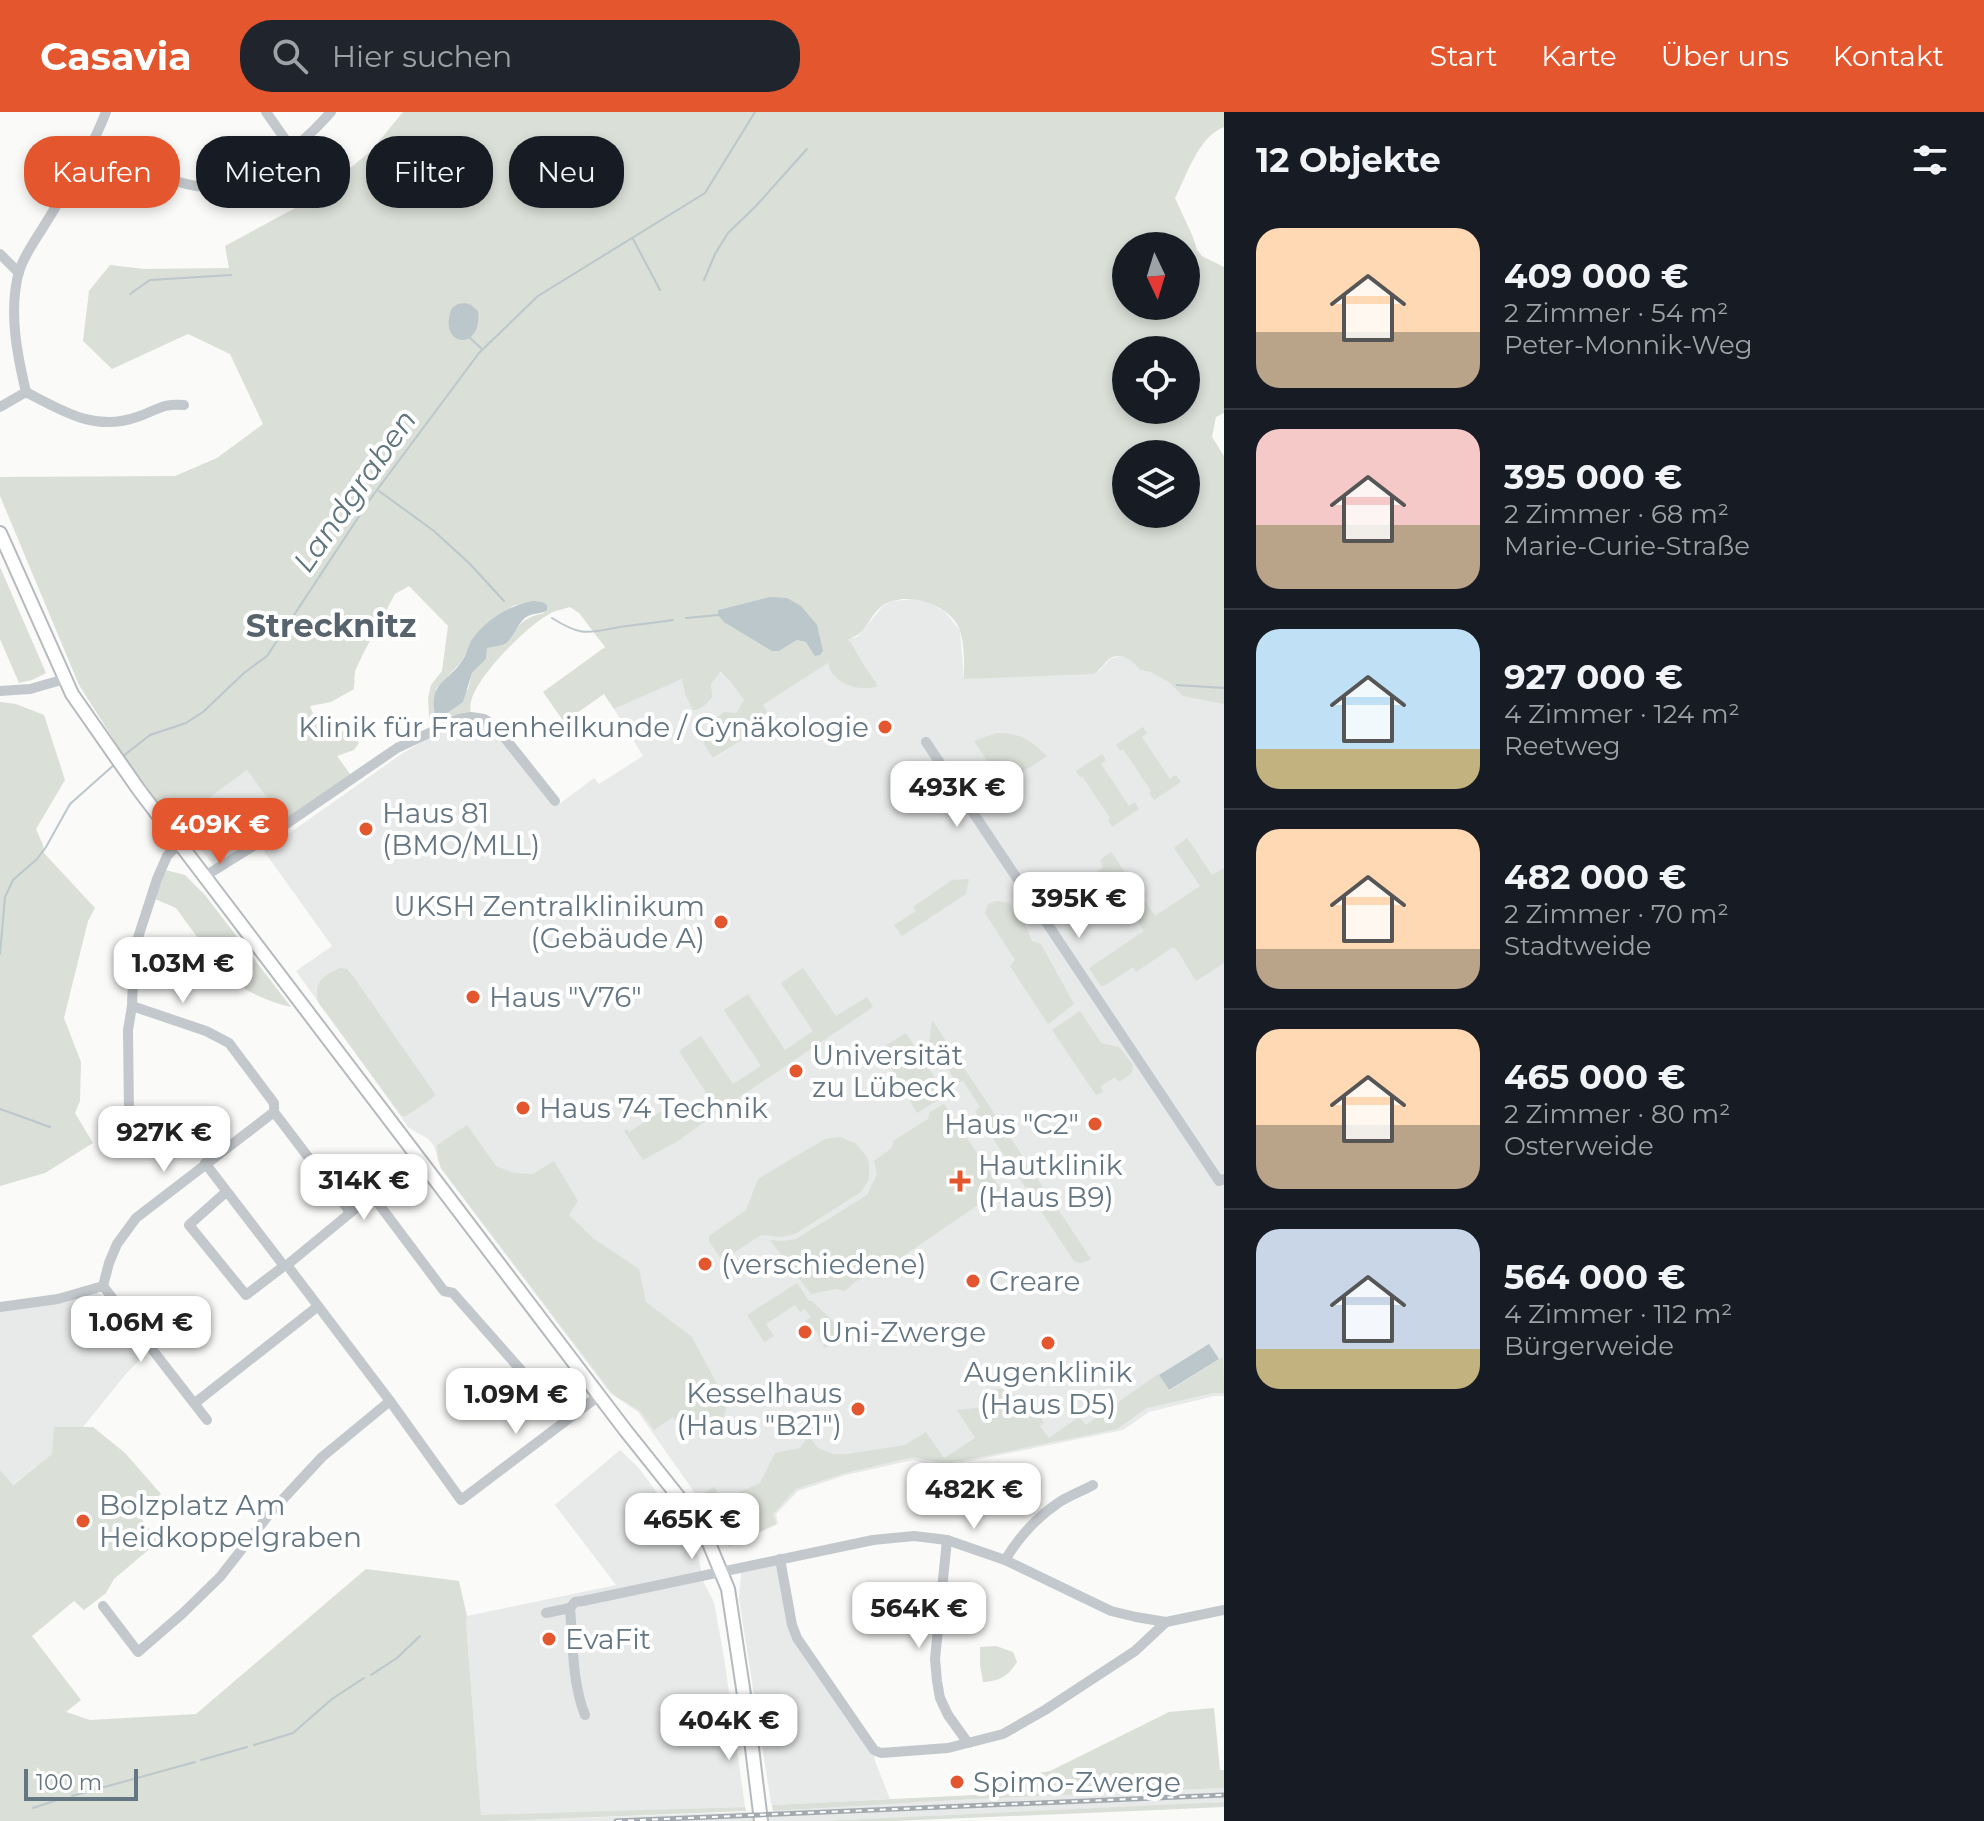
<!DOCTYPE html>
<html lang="de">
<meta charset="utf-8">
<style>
:root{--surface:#171b24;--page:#20242c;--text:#f1f3f6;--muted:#9ea1a6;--line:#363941;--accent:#e4572e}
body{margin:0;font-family:Montserrat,sans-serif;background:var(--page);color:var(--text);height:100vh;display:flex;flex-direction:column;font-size:30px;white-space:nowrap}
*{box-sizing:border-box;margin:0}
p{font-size:26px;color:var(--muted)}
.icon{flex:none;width:44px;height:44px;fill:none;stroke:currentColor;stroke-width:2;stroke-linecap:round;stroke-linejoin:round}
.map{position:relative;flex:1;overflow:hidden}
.drawer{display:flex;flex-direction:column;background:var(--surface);width:760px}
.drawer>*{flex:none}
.banner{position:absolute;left:24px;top:24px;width:760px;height:72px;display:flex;gap:16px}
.needle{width:52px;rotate:176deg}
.tools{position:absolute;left:1112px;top:120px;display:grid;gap:16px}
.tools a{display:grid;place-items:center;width:88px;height:88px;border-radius:50%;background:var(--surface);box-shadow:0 4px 12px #0003;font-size:40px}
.scale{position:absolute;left:24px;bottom:20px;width:114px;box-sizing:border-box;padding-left:8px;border:4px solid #657683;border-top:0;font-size:22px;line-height:28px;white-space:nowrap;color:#657683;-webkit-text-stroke:6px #fff;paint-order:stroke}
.price{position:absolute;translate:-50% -68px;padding:0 18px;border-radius:16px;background:#fff;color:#222;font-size:26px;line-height:52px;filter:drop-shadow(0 2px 4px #0008)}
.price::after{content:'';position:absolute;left:50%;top:48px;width:24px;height:18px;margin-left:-12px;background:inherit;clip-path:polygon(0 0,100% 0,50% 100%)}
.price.selected{background:var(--accent);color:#fff}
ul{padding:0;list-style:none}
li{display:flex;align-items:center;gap:24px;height:200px;padding:0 32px}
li+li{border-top:2px solid var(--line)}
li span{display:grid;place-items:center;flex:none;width:224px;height:160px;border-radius:24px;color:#555}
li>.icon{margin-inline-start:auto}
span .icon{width:96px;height:96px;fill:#fffc;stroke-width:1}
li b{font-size:34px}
h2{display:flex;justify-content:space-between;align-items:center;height:96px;padding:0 32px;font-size:34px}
.tag{padding:0 28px;border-radius:32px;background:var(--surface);box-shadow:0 4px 12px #0003;font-size:28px;line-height:72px}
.tag.selected{background:var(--accent);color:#fff}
header{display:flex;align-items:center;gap:48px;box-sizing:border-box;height:112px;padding:0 40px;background:var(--accent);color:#fff}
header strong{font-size:38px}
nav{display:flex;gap:44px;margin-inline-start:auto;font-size:28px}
.search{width:560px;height:72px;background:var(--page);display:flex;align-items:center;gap:20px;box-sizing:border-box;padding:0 28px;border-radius:32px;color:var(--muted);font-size:30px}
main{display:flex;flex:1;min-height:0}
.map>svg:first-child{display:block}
.built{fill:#e8e9e9}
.green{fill:#dadfd7;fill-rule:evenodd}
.water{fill:#bbc7cb}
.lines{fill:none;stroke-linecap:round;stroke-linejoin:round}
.stream{stroke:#bbc7cb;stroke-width:2}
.major-casing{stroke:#b5babe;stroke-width:16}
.minor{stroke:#c3c8cc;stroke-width:10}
.major{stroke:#fff;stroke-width:12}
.rail-casing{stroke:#a2aab0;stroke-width:5}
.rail{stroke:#fff;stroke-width:2;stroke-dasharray:6;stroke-linecap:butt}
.poi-dot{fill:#e4572e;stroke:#fff;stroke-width:3}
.labels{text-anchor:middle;stroke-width:8;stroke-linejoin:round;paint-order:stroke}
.poi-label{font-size:28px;fill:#657683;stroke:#fff;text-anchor:start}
.water-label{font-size:30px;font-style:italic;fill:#60757c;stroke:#fff}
.quarter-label{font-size:32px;font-weight:bold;fill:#57646e;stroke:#fff}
</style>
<header>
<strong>Casavia</strong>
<div class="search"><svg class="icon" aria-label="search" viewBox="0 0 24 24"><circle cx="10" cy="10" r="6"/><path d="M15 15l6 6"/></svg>Hier suchen</div>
<nav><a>Start</a><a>Karte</a><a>Über uns</a><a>Kontakt</a></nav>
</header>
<main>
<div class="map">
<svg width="1224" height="1709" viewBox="0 0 1224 1709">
<rect width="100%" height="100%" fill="#fafaf8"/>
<g class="built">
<polygon points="917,487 923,487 945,500 960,518 964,567 1099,559 1110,547 1120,544 1132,547 1140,558 1150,560 1170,570 1224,566 1224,1284 1214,1284 1149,1300 1123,1318 946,1354 928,1352 913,1348 846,1363 798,1379 776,1402 778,1412 729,1435 690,1374 638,1300 610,1281 441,1057 434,1034 428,1027 409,1016 296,859 332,834 264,739 403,641 452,612 484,607 558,693 594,666 599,672 643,644 614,597 679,568 683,567 683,574 711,572 719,560 730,569 744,588 736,601 703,629 714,646 754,621 777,614 763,593 828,551 844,528 857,525 883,494 892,489"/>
<polygon points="247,658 286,712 217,758 191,724 178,709"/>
<polygon points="95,1180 105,1185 147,1240 125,1263 83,1315 55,1315 52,1342 12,1373 0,1358 0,1199"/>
<polygon points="620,1338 638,1355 663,1389 698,1444 704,1471 714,1490 724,1545 745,1695 481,1704 466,1510 467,1504 616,1473 555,1393"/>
<polygon points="780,1447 792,1513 874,1638 875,1649 890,1687 772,1693 771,1691 739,1487 741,1463 739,1456"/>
<polygon points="1224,1676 1224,1690 1189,1692 820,1709 502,1709 773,1699 976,1687"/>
</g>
<g class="green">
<path d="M403,0H1224V15C1198,25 1187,63 1175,86L1193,125L1197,138L1202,144L1224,155V301L1216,305L1212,325L1224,344V592L1183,584L1169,570L1150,560L1140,558C1133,549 1122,539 1109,547C1103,552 1101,558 1093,562L964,567C964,551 965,531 959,516C948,491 904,478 882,494C866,507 868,522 846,528L850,529L863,552L877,572L876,575C863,578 844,575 835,564C831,561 830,556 828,551L763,593L777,614L754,621L713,646L703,630L713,621L714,608L724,600L736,601L744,588L730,569L720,560L711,572L712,585C707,591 702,598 693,598L685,582L682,567L614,597L604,582L564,610L543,580L605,535L579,501L570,495C564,497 557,498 551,501C528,513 487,555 475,579C471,586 469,595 471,603L433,618L429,604L428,586L431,573L442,559L448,514L409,474L395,482L364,540L355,559L354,577L331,590L310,594C317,619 347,613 359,631L354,638L337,644L353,666L286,712L247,658L178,709L164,699L129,652L79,573L0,384V365L175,364L217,346L263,312L230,242L188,222L112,257L83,229L89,179L110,153L144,157L229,156L225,134L310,88L370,40ZM1126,134H1186V194H1126ZM1126,238H1186V298H1126ZM1126,342H1186V402H1126ZM769,485L820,543L806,530L797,528L779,539C753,532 738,516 718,498ZM532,489L544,501C517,507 519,517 500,534H491L487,536L486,547L472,561L468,578H435L462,549L474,525L491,509L513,494Z"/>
<polygon points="0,455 46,561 32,568 19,571 0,527"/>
<polygon points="0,590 16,592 44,603 65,668 36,717 43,733 44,741 95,796 88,809 64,906 81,950 80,989 75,1001 93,1031 45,1061 0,1074"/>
<polygon points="1143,615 1147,621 1142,625 1170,667 1176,663 1181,670 1154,688 1149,681 1151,679 1123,637 1120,639 1116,633"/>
<path d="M997,621C1021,621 1030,628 1047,644L1003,673L974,629Z"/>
<polygon points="1102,642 1106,648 1101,652 1129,694 1135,690 1139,697 1112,715 1108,708 1110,706 1082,664 1080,665 1076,659"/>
<polygon points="1187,726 1212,763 1224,756 1224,851 1196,869 1177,838 1173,835 1136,860 1133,855 1104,874 1101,874 1089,856 1144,819 1126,792 1117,796 1111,787 1105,790 1093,772 1101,766 1096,760 1103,756 1100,748 1111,740 1155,804 1200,774 1174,736"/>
<path d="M165,758L185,763L205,783L291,895C275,891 254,884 241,874C227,863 224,852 206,844L200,829L176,796L155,787Z"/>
<polygon points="969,767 966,782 902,824 894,813 916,799 913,795 952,768"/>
<polygon points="996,789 1009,791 1026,814 1032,829 1041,832 1074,892 1048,912 1010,854 1015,848 985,801 988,792"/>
<path d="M340,856L347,857L353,864L435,982L434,985L406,1004H402L318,890C314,868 323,865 340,856Z"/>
<polygon points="803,856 836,904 867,885 873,895 716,1001 678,1029 643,1048 624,1019 627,1017 629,1020 666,996 675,1010 710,987 679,939 701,924 733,972 761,954 724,898 748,882 785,938 813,919 781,871"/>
<polygon points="1080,899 1101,931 1119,935 1133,953 1132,961 1119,970 1115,965 1101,974 1103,980 1096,983 1052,918"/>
<path d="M932,908L1091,1147C1085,1150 1080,1153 1074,1149L975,999L980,995L963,969L957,971L935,938L928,942Z"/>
<polygon points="906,921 946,983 917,1001 880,937"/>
<polygon points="944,992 1001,1077 883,1158 856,1169 845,1179 835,1177 811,1182 770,1128 782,1129 796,1127 867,1083 877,1062 874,1049 892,1036 893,1029 928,1007 930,1000"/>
<polygon points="467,1013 496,1054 514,1061 533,1062 554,1049 578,1089 569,1103 594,1127 639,1157 646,1190 692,1225 718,1274 732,1283 722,1308 713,1320 702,1306 683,1319 673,1305 654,1318 640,1299 617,1285 611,1280 441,1056 438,1047 437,1033"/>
<polygon points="840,1025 855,1031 867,1045 869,1051 869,1067 861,1080 795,1122 781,1125 761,1123 726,1146 721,1147 709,1129 709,1124 746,1098 758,1067 825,1027"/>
<polygon points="797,1171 809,1189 812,1189 847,1223 828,1235 823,1236 824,1230 820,1229 817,1219 810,1217 805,1209 811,1205 805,1197 800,1200 795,1193 766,1212 774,1224 764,1230 747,1203"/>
<polygon points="1223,1245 1224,1281 1213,1281 1147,1296 1117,1317 945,1352 913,1345 845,1361 796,1377 773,1402 776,1412 731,1433 698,1384 714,1375 723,1388 760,1371 775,1341 800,1336 809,1324 818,1336 833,1342 848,1342 905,1333 926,1320 944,1346 975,1326 957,1298 988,1295 987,1278 1009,1276 1017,1286 1028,1286 1044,1311 1040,1314 1049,1326 1079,1305 1086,1313 1158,1262 1169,1279"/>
<polygon points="54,1315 93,1315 125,1341 161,1382 138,1403 159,1429 114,1467 106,1481 84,1498 74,1489 32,1524 81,1588 66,1600 90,1608 196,1602 366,1457 459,1469 467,1504 466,1510 481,1703 745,1695 746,1699 502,1709 0,1709 0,1358 13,1373 52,1342"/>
<path d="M996,1534L1013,1540L1017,1550C1008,1564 1000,1569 983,1570L980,1553V1535Z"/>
<polygon points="1214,1596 1220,1658 1224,1658 1224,1676 976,1687 773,1699 772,1693 975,1683 988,1670 1050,1659 1169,1600"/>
<polygon points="1224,1690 1224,1695 1180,1697 894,1709 820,1709"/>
</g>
<g class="water">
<path d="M465,191L471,193L478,199C483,241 436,235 452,196L458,192Z"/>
<polygon points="769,485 787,486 801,494 817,513 823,539 820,543 815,544 806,530 797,528 779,539 772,539 724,510 718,503 718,498"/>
<path d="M532,489L542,490L547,493V498C541,502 535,501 528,504C518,509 515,524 506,531C500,535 494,534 487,536L486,547L472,561L463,590L440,606L435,603C429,570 447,571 462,549C467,542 468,533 473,526C488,507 508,494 532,489Z"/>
<polygon points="1209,1232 1219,1247 1169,1278 1159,1263"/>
</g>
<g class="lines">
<g class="stream">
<polyline points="633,127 660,178"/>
<polyline points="704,168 715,142 728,121 755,95 807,37"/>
<polyline points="130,182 150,168 231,163"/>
<polyline points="470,226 481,236"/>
<polyline points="379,379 434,419 470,452 504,489"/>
<path d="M552,506C582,525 587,521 620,515C637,512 655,511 673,508"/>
<polyline points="686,506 718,503"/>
<polyline points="1177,573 1224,576"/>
<polyline points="122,645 150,623 186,611 203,600 244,561 267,544 371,386 479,241 538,184 705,81 755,0"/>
<polyline points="0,842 5,785 13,768 37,747 46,735 70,692 115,652"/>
<polyline points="0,997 50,1015"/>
<polyline points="371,1563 397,1546 420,1524"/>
<polyline points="254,1633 293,1621 332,1587 364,1566"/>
<polyline points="201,1648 247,1635"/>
<polyline points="72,1684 195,1650"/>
<polyline points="33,1696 57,1688"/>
</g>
<g class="major-casing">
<polyline id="major" points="0,421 72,582 139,678 626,1319 693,1403 706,1424 728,1477 752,1636 761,1709"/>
</g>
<g class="minor">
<polyline points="266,0 292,37"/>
<path d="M93,33C125,48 160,68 196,74C246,82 300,35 331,0"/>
<polyline points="0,142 19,161"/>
<path d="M26,280C17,242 9,202 18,163C23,144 37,126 47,109C69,73 91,39 106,0"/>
<path d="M0,295L26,280C62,299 95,320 137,305C158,298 161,291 184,293"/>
<polyline points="0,579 30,577 65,567"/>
<path d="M926,630C1024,776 1120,923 1219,1069L1224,1067"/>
<polyline points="205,764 260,730 397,636 459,607 471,605 484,607 496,615 555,689"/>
<polyline points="132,894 206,919 229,931 274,991 274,1000 350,1100"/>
<polyline points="129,1001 128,918 132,894 134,838 157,767 167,744 180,731"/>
<polyline points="205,1051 284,1154 287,1153 390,1289 461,1388 600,1283"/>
<polyline points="226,1080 189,1113 246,1183 284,1154"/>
<polyline points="372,1083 444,1179 453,1181 565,1308"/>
<polyline points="287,1153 372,1083 416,1042"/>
<polyline points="103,1174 207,1308"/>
<polyline points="0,1195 58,1187 103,1174 109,1151 117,1132 136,1106 274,1000"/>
<polyline points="195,1291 317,1195"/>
<polyline points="947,1428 935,1547 937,1569 940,1586 948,1603 968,1631"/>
<polyline points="780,1447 792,1513 797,1526 874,1638 881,1641 948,1636 1003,1622 1045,1598 1135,1539 1166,1510"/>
<path d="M1005,1448C1019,1425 1036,1406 1058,1391C1068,1384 1082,1379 1093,1373"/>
<polyline points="103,1494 138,1540 182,1502 220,1465 271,1400 322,1345 390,1289"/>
<path d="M570,1496C573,1531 572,1571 585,1603"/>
<polyline points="546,1501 570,1496 575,1490 583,1489 873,1428 914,1424 947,1428 1005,1448 1111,1499 1136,1505 1166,1510 1224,1498"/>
</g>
<use href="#major" class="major"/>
<g class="rail-casing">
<polyline id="rail" points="616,1709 1224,1683"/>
</g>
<use href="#rail" class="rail"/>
</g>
<g class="poi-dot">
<circle cx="885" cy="615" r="8"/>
<circle cx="366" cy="717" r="8"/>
<circle cx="721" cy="810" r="8"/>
<circle cx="473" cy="885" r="8"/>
<circle cx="796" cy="959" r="8"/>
<circle cx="523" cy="996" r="8"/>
<circle cx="1095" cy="1012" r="8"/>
<path d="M956 1057h8v8h8v8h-8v8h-8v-8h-8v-8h8z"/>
<circle cx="705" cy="1152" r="8"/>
<circle cx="973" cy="1169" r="8"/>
<circle cx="805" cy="1220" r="8"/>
<circle cx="1048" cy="1231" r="8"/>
<circle cx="858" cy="1297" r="8"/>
<circle cx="83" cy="1409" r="8"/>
<circle cx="549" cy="1527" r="8"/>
<circle cx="957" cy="1670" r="8"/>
</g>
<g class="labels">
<g class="poi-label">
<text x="869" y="625" text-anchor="end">Klinik für Frauenheilkunde / Gynäkologie</text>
<text x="382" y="711">Haus 81<tspan x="382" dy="32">(BMO/MLL)</tspan></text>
<text x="705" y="804" text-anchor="end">UKSH Zentralklinikum<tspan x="705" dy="32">(Gebäude A)</tspan></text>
<text x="489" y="895">Haus "V76"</text>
<text x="812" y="953">Universität<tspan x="812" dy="32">zu Lübeck</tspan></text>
<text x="539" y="1006">Haus 74 Technik</text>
<text x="1079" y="1022" text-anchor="end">Haus "C2"</text>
<text x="978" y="1063">Hautklinik<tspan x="978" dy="32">(Haus B9)</tspan></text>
<text x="721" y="1162">(verschiedene)</text>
<text x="989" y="1179">Creare</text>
<text x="821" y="1230">Uni-Zwerge</text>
<text x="1048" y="1270" text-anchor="middle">Augenklinik<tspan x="1048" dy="32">(Haus D5)</tspan></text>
<text x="842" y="1291" text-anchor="end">Kesselhaus<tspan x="842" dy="32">(Haus "B21")</tspan></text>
<text x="99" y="1403">Bolzplatz Am<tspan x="99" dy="32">Heidkoppelgraben</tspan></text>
<text x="565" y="1537">EvaFit</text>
<text x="973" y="1680">Spimo-Zwerge</text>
</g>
<g class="water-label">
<text transform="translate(355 379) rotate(-55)" y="10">Landgraben</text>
</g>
<g class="quarter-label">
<text x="331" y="525">Strecknitz</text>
</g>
</g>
</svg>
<div class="tools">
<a><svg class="needle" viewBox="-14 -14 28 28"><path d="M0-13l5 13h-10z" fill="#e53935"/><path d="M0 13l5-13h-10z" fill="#9ea1a6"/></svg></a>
<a><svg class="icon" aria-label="locate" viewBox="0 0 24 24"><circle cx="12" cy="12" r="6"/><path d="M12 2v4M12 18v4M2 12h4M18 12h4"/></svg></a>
<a><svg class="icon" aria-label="layers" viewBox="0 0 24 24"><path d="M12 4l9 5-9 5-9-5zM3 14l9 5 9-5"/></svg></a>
</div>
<div class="scale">100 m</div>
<b class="price" style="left:957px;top:717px">493K €</b>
<b class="price selected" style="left:220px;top:754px">409K €</b>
<b class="price" style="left:1079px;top:828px">395K €</b>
<b class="price" style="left:183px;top:893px">1.03M €</b>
<b class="price" style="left:164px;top:1062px">927K €</b>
<b class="price" style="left:364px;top:1110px">314K €</b>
<b class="price" style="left:141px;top:1252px">1.06M €</b>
<b class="price" style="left:516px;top:1324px">1.09M €</b>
<b class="price" style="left:974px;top:1419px">482K €</b>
<b class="price" style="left:692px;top:1449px">465K €</b>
<b class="price" style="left:919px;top:1538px">564K €</b>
<b class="price" style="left:729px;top:1650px">404K €</b>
<div class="banner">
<a class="tag selected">Kaufen</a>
<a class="tag">Mieten</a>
<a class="tag">Filter</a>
<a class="tag">Neu</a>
</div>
</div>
<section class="drawer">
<h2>12 Objekte<svg class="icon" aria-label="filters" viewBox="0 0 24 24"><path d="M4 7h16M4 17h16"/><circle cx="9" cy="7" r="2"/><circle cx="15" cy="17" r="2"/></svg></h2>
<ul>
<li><span style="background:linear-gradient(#ffd9b3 65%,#b9a48a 0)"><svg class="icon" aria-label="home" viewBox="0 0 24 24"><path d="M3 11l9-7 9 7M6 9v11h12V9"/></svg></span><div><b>409 000 €</b><p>2 Zimmer · 54 m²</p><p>Peter-Monnik-Weg</p></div></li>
<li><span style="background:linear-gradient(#f6c9c9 60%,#b9a48a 0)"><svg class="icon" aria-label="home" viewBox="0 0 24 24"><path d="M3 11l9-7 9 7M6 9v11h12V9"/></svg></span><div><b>395 000 €</b><p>2 Zimmer · 68 m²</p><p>Marie-Curie-Straße</p></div></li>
<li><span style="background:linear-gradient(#bfe0f5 75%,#c2b280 0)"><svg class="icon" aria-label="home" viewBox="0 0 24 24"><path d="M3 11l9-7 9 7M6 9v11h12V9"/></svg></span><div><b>927 000 €</b><p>4 Zimmer · 124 m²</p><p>Reetweg</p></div></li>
<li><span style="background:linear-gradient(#ffd9b3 75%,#b9a48a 0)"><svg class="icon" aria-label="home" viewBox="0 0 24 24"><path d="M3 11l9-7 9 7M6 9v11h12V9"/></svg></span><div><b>482 000 €</b><p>2 Zimmer · 70 m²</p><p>Stadtweide</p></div></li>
<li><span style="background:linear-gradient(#ffd9b3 60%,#b9a48a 0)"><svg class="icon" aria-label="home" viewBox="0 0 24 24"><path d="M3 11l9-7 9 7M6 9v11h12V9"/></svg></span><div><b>465 000 €</b><p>2 Zimmer · 80 m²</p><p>Osterweide</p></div></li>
<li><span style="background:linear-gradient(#c9d6e8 75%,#c2b280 0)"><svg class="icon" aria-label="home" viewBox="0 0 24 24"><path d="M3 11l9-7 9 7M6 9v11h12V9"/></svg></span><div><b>564 000 €</b><p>4 Zimmer · 112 m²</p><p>Bürgerweide</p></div></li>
</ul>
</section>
</main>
